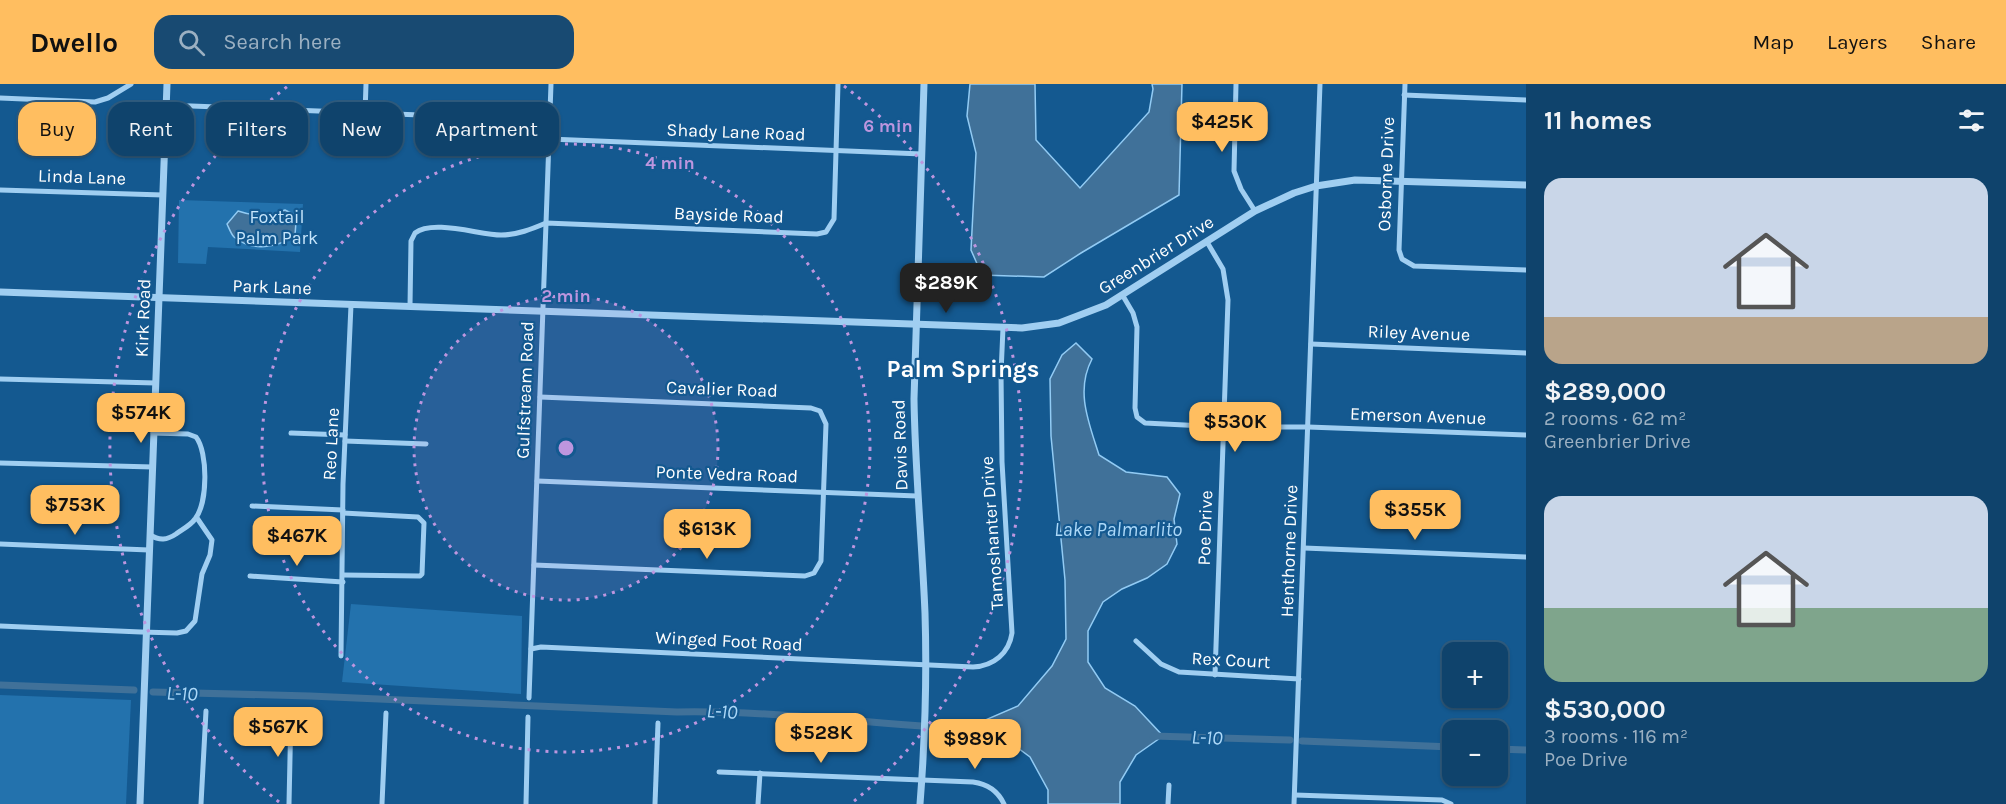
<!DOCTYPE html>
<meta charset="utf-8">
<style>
:root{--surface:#0f436c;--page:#184a72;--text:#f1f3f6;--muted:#9bb0c2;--line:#2f5c7f;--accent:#ffbe60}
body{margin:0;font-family:Karla,sans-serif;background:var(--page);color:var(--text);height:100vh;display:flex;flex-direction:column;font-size:22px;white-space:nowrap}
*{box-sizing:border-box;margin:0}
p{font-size:20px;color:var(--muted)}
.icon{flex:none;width:33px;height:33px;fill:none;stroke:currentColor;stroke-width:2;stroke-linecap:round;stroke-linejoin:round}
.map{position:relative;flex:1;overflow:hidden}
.side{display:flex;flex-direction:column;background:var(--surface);width:480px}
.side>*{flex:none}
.top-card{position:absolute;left:18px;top:18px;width:570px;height:54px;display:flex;gap:12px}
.buttons{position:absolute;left:1442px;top:558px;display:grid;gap:12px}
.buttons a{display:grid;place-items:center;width:66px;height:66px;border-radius:12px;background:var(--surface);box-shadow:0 2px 4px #0004,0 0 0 2px var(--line);font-size:30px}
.price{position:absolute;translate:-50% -51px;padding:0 14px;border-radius:12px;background:var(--accent);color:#111;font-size:20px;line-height:39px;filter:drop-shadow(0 2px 3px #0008)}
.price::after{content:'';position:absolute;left:50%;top:36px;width:18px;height:14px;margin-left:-9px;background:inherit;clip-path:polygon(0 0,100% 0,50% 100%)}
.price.on{background:#222;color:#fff}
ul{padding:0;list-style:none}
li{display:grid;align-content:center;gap:12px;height:318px;padding:0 18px}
li span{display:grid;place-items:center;height:186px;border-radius:18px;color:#555}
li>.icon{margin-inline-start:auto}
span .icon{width:108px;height:108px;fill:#fffc;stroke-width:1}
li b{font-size:26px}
h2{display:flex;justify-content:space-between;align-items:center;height:72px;padding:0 18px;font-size:26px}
.tag{padding:0 21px;border-radius:18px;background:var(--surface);box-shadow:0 2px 4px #0004,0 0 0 2px var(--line);font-size:21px;line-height:54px}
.tag.on{background:var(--accent);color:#111}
header{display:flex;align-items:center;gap:36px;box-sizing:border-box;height:84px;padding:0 30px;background:var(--accent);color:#111}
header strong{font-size:28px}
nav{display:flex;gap:33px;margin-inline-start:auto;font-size:21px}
.search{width:420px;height:54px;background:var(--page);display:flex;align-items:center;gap:15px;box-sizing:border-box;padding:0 21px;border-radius:18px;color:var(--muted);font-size:22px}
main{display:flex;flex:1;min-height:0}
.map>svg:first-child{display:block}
.green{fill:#2372ad}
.water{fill:#407199;stroke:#92cbf4;stroke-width:1.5}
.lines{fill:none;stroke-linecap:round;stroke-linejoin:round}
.canal{stroke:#407199;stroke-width:7}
.minor{stroke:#a0cef1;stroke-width:5}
.tertiary{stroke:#a0cef1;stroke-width:7}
.ring{fill:none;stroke:#bd96df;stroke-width:3;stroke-dasharray:3 6}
.labels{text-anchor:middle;stroke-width:4.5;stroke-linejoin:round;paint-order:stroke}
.street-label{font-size:18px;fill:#fff;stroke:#145990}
.park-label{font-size:18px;fill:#c7e6fc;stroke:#145990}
.water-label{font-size:20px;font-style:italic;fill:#acd8f8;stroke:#145990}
.district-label{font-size:24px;font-weight:bold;fill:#fff;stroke:#145990}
.centre{fill:#bd96df;stroke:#145990;stroke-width:3}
.ring-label{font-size:18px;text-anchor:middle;font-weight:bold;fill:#bd96df;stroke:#145990;stroke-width:4.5;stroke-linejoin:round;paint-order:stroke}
</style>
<header>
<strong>Dwello</strong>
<div class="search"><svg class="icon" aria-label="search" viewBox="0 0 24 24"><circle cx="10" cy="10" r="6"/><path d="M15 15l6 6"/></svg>Search here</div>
<nav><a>Map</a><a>Layers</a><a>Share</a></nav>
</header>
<main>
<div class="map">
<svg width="1526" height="720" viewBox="0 0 1526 720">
<rect width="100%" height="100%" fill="#145990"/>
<g class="green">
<polygon points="179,116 303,120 300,168 208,163 206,180 178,179"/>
<polygon points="351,520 522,532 521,610 342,598"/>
<polygon points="0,611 131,616 126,720 0,720"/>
</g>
<g class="water">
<polygon points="970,0 1035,0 1036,56 1080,104 1149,28 1153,5 1152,0 1182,0 1179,111 1081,169 1044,193 982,191 971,166 976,69 967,32"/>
<path d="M285,126L293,130L296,138L295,151C278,164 252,168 234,153C231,150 229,144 227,140L238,127C256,133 268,133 285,126Z"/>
<path d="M1076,259L1092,275C1075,307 1089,339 1099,371L1126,388L1167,393L1180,410L1174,435L1177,460L1167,480L1147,494L1122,505L1103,518L1088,547V578L1105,604L1135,622L1163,652L1136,671L1120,698V720H1048V706L1030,673L1003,653L982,649L976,640L1018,622L1052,582L1066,555L1065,496L1051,352L1050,295L1062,271Z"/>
</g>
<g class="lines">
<g class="canal">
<polyline points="0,601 134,606"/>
<path d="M153,608L310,612L677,628C780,626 883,642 986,646"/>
<polyline points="1153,652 1290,656"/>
<polyline points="1302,657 1452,663"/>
<polyline points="1497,665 1526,666"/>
</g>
<g class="minor">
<polyline points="1236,0 1234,87 1241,105 1255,127"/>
<polyline points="1405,0 1399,166 1402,175 1414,182 1526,186"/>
<polyline points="1404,11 1526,16"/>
<polyline points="0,14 95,18 108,14 131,0"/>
<polyline points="166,21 550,36"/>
<polyline points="365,30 366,0"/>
<polyline points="549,55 922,70"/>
<polyline points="0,106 163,111"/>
<polyline points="1207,158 1223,185 1228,216 1215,591"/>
<polyline points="1123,212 1133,229 1137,243 1135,324 1137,333 1145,339 1224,343 1308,343 1526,351"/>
<path d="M410,222L411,157L415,149C433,135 480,151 501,151C517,151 532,145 546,139L817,150L826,148L834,135L838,0"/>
<polyline points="1311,260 1526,269"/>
<polyline points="0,295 156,299"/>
<polyline points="291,349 345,351"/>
<polyline points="345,357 426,360"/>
<polyline points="0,379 153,383"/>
<polyline points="537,397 917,412"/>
<polyline points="252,422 343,426"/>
<polyline points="343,429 418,433 424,439 422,490 420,492 343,491"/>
<path d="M150,451C160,457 167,456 176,450C183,445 191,441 195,435C208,419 208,368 196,353L188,350L153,349"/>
<polyline points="0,460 149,466"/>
<polyline points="1304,464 1526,473"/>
<polyline points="534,481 805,492 814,489 821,477 826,340 820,327 811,324 540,313"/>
<polyline points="250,492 343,498"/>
<polyline points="0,542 141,548 177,549 186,547 195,537 202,490 210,471 212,456 197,434"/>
<polyline points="1136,557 1161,580 1179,588 1299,595"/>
<path d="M531,565L541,563L973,583C994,582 1009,569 1012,549L1002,378L1001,289L1003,244"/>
<polyline points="341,572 343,400 351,221"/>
<polyline points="529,614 551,0"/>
<path d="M719,688L973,698C988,700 998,707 1004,720"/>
<polyline points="1295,711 1442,716 1451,720"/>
<polyline points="201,720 206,627"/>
<polyline points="289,720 291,628"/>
<polyline points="382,720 386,629"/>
<polyline points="526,720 528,633"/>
<polyline points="655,720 658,639"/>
<polyline points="758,720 760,689"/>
<polyline points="1168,720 1169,701"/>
<polyline points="1294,720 1320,0"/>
</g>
<g class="tertiary">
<polyline points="0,208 1022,244 1059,239 1106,221 1255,127 1294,109 1316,102 1355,96 1526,101"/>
<polyline points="140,720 167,0"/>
<path d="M920,720C925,656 927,592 925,529C922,457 915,386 914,315L924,0"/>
</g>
</g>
<circle cx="566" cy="364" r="152" fill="#bd96df" fill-opacity=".12"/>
<g class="ring">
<circle cx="566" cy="364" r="152"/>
<circle cx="566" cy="364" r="304"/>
<path d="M279 718A456 456 0 0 1 288 2M844 2A456 456 0 0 1 853 718"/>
</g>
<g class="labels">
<g class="street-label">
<text transform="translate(736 48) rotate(2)" y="6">Shady Lane Road</text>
<text transform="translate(1386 90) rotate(-88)" y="6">Osborne Drive</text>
<text transform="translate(82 93) rotate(2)" y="6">Linda Lane</text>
<text transform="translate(729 131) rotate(2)" y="6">Bayside Road</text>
<text transform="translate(1156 171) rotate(-32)" y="6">Greenbrier Drive</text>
<text transform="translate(272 203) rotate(2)" y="6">Park Lane</text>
<text transform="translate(143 234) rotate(-88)" y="6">Kirk Road</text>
<text transform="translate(1419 249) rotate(2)" y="6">Riley Avenue</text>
<text transform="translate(722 305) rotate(2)" y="6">Cavalier Road</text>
<text transform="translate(525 306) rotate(-88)" y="6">Gulfstream Road</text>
<text transform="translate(1418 332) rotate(2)" y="6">Emerson Avenue</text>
<text transform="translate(331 360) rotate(-87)" y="6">Reo Lane</text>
<text transform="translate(900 361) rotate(-92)" y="6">Davis Road</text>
<text transform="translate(727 390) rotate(2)" y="6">Ponte Vedra Road</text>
<text transform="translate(1205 444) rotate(-88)" y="6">Poe Drive</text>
<text transform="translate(992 449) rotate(-94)" y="6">Tamoshanter Drive</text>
<text transform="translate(1289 467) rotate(-88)" y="6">Henthorne Drive</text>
<text transform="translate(729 557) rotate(3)" y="6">Winged Foot Road</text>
<text transform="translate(1231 576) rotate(3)" y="6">Rex Court</text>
</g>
<g class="park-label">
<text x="277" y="139">Foxtail<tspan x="277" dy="21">Palm Park</tspan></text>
</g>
<g class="water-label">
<text x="1118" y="452">Lake Palmarlito</text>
<text transform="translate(182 609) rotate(2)" y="7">L-10</text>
<text transform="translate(722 627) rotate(3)" y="7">L-10</text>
<text transform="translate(1207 653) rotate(2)" y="7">L-10</text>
</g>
<g class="district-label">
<text x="963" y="293">Palm Springs</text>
</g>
</g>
<circle cx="566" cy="364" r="9" class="centre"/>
<g class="ring-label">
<text x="888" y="48">6 min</text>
<text x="670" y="85">4 min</text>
<text x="566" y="218">2 min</text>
</g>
</svg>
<div class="buttons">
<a>+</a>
<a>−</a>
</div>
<b class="price" style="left:1222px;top:69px">$425K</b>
<b class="price on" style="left:946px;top:230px">$289K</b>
<b class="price" style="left:141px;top:360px">$574K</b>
<b class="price" style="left:1235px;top:369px">$530K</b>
<b class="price" style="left:75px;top:452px">$753K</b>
<b class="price" style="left:1415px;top:457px">$355K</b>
<b class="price" style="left:707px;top:476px">$613K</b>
<b class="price" style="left:297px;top:483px">$467K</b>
<b class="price" style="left:278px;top:674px">$567K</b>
<b class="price" style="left:821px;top:680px">$528K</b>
<b class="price" style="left:975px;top:686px">$989K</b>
<div class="top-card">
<a class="tag on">Buy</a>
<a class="tag">Rent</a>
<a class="tag">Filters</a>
<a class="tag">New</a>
<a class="tag">Apartment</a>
</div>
</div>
<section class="side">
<h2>11 homes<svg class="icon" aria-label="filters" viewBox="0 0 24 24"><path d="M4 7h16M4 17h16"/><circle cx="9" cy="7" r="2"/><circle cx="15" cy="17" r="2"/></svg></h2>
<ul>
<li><span style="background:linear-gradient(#c9d6e8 75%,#b9a48a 0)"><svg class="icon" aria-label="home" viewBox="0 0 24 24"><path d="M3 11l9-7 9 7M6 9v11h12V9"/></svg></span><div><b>$289,000</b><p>2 rooms · 62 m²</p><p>Greenbrier Drive</p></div></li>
<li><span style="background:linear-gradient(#c9d6e8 60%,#7fa58c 0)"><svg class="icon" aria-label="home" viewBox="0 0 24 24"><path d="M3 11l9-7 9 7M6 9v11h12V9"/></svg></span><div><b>$530,000</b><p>3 rooms · 116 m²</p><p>Poe Drive</p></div></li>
</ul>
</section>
</main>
